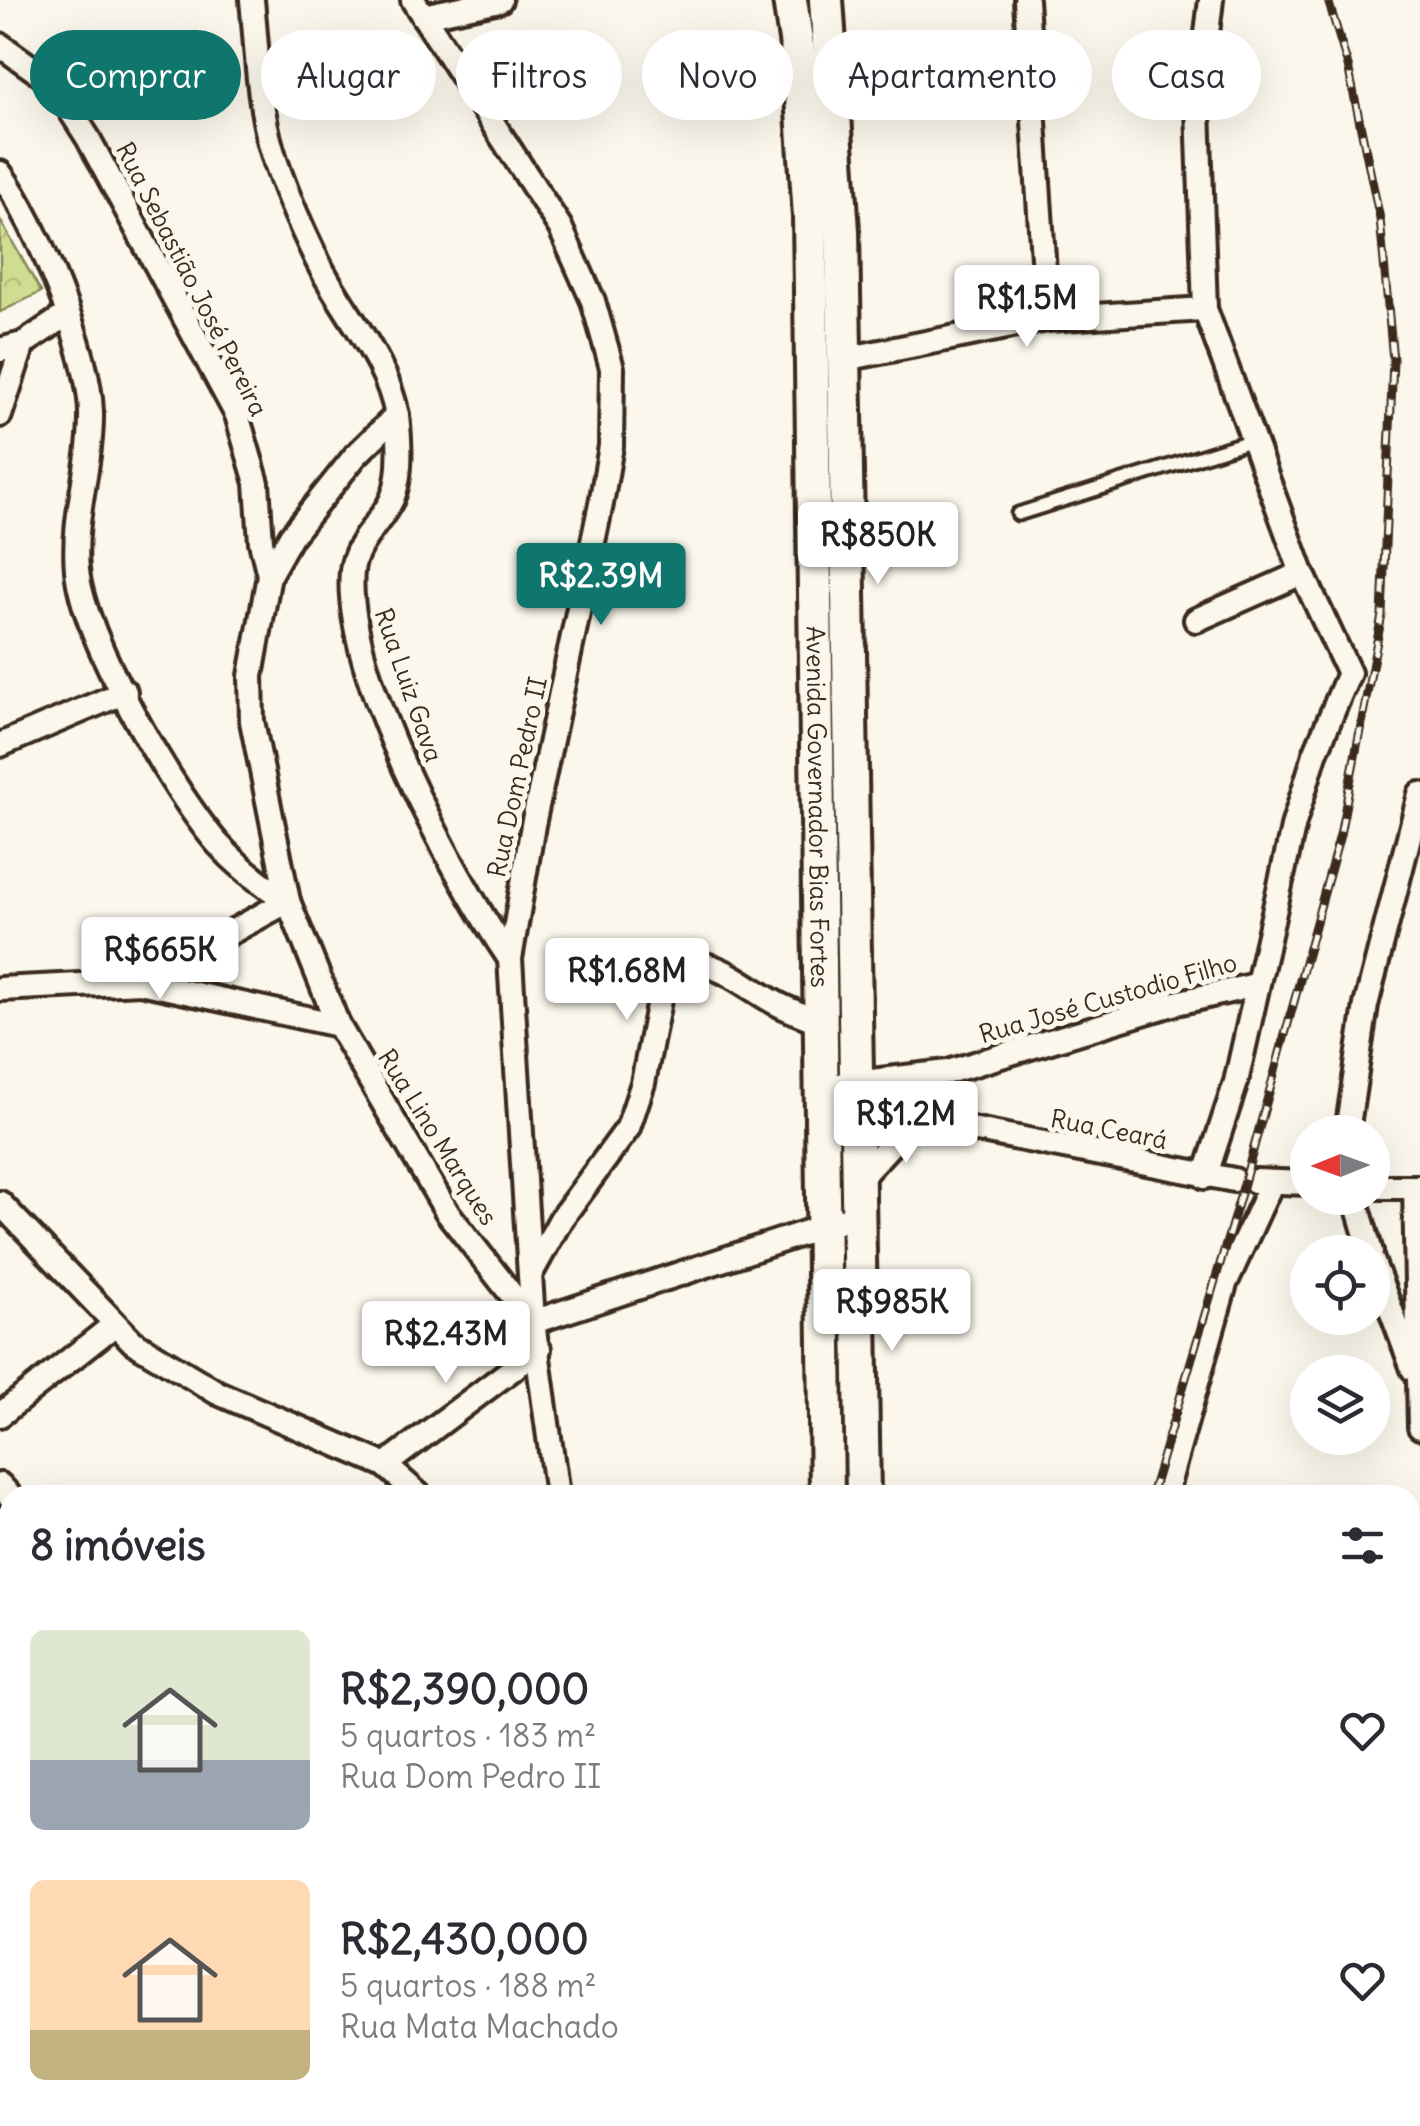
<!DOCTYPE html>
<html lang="pt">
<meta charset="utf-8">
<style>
:root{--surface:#fff;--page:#f7f7f7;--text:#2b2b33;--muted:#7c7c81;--accent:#0f766e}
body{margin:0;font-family:Delius,sans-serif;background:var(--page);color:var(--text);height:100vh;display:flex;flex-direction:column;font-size:38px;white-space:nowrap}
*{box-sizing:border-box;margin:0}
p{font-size:32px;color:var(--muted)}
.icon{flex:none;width:55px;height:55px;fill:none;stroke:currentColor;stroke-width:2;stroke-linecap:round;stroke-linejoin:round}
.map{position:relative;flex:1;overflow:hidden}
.side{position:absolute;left:0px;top:1485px;width:1420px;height:642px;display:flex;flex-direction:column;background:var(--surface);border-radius:30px 30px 0 0;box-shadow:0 10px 40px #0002}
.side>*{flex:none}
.top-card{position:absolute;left:30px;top:30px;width:1360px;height:90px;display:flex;gap:20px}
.needle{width:65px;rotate:269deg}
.buttons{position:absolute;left:1290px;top:1115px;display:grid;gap:20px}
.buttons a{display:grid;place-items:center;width:100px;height:100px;border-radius:50%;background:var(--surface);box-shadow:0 10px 40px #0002;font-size:50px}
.price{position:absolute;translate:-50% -85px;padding:0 22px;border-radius:10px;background:#fff;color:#222;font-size:32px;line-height:65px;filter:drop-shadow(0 2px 5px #0008)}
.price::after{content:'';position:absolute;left:50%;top:60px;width:30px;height:22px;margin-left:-15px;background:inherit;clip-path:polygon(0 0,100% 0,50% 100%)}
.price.on{background:var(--accent);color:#fff}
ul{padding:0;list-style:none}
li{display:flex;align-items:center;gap:30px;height:250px;padding:0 30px}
li span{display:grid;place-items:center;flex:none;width:280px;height:200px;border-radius:15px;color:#555}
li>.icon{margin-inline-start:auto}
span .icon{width:120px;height:120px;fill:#fffc;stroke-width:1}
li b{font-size:42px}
h2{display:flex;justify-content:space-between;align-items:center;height:120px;padding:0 30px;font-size:42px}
.pill{padding:0 35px;border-radius:45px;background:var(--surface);box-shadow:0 10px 40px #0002;font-size:35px;line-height:90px}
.pill.on{background:var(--accent);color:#fff}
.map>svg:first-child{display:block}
.park{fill:url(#park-crowns);stroke:#858458;stroke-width:2.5}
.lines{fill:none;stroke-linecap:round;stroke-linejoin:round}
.service-casing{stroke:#3b2a1e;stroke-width:19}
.minor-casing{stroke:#3b2a1e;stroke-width:30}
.secondary-casing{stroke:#3b2a1e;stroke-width:40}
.service{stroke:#fbf7ec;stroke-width:11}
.minor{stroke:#fbf7ec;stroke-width:22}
.secondary{stroke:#fbf7ec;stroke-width:32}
.rail-casing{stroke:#3b2a1e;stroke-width:9}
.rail{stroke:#fbf7ec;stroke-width:5;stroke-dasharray:15;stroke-linecap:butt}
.labels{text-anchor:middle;stroke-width:10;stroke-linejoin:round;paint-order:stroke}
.street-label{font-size:25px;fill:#3b2a1e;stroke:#fbf7ec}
</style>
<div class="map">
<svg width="1420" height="2126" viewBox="0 0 1420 2126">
<defs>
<pattern id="park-crowns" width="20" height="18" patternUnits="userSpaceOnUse" patternTransform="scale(2.5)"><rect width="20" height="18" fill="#cfdd91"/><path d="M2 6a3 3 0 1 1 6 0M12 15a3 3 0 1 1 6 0" fill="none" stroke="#b3be7d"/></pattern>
</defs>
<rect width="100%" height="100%" fill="#fbf7ec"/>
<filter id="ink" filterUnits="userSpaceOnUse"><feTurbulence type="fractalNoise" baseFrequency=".01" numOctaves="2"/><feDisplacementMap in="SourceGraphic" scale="20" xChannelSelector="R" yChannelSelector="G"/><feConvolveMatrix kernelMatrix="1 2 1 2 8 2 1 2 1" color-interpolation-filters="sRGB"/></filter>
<g filter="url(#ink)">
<polygon class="park" points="0,220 41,292 0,312"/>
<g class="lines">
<g class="service-casing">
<g id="service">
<polyline points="1018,514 1256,439"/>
<polyline points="1410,2062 1420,2059"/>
<polyline points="1024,2118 1025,2126"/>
<polyline points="952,2126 954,2118"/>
</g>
</g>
<g class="minor-casing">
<g id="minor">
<path d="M252,0C257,49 258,103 272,150C283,187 301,227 318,262C343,313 387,358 397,416C400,441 402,476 392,499C380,524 355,542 352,571C343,671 453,876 510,959"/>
<polyline points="413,0 560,227 593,301 612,368 611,446 601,504 533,825 510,959 533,1322 557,1495"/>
<polyline points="1026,0 1047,319"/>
<polyline points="423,16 500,0"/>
<polyline points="0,45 53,83 88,138 237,415 257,483 261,542 269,575"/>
<path d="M0,173C37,223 89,350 91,412C92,465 72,516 77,570C83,638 172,791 218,844C239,867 262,885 288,901"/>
<polyline points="0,350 23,344 66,315"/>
<polyline points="845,359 1047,319 1205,309"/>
<polyline points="0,415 23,344"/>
<polyline points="397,415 356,455 291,536 269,575 251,676 252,721 288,901 338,1025 447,1212 533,1322"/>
<polyline points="1196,620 1302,573"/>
<polyline points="0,745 125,692"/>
<polyline points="140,982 338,1025"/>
<polyline points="0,989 140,982 288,901"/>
<polyline points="864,1084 915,1118 1234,1180"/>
<polyline points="821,1087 948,1072 1176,1003 1256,985"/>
<polyline points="1347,1132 1366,1005 1420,794"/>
<polyline points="1205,1177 1236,1082 1294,823 1315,754 1349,673 1302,573 1205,309 1198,108 1211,0"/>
<polyline points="859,1179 915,1118"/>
<polyline points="1255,1181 1308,1183"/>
<polyline points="1372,1187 1420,1187"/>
<polyline points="1415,1187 1420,1427"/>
<polyline points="1355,1198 1371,1252"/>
<polyline points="0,1203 133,1342 218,1393 385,1465 419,1495"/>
<polyline points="1372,1260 1413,1369"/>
<path d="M530,1275L561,1219L628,1128L643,1083L663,980C694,939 742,985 774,1002C788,1010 803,1015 818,1021"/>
<polyline points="533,1322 859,1215"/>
<polyline points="0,1415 114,1325"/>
<polyline points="385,1465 539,1349"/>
<polyline points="0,1485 10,1496"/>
<polyline points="1165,1495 1225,1284 1272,1182"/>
<polyline points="0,1677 10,1710"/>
<polyline points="0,1928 10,1917"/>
<polyline points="1410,1942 1420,1942"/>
<polyline points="428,2118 429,2126"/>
<polyline points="110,2126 119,2118"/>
<polyline points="218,2126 218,2118"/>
<polyline points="611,2126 611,2118"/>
</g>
</g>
<g class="secondary-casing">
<g id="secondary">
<path id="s1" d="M790,0L800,66L810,217L827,1495"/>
<polyline points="826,0 842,231 863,1495"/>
<polyline points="834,2118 834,2126"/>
<polyline points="870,2118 870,2126"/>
</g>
</g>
<use href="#service" class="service"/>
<use href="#minor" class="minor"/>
<use href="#secondary" class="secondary"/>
<g class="rail-casing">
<g id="rail">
<polyline points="1151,1495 1243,1187 1340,835 1382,615 1393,360 1380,219 1348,66 1328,0"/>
<polyline points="1180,2118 1183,2126"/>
</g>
</g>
<use href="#rail" class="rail"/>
</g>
</g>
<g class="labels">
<g class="street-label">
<text transform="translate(192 279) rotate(63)" y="9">Rua Sebastião José Pereira</text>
<text transform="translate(409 685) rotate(71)" y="9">Rua Luiz Gava</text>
<text transform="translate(517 777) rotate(-78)" y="9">Rua Dom Pedro II</text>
<text dy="9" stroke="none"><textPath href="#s1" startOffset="808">Avenida Governador Bias Fortes</textPath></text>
<text transform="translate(1108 998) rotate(-16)" y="9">Rua José Custodio Filho</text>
<text transform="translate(1109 1129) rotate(11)" y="9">Rua Ceará</text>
<text transform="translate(438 1137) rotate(58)" y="9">Rua Lino Marques</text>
</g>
</g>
</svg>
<div class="buttons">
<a><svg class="needle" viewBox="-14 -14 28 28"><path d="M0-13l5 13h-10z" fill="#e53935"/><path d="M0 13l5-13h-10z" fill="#7c7c81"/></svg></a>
<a><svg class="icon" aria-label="locate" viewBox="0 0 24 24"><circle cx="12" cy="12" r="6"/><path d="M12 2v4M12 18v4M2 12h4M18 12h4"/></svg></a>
<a><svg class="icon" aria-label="layers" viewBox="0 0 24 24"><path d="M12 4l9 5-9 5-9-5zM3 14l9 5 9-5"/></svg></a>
</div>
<b class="price" style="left:1027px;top:350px">R$1.5M</b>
<b class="price" style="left:878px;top:587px">R$850K</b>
<b class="price on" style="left:601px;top:628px">R$2.39M</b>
<b class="price" style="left:160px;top:1002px">R$665K</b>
<b class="price" style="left:627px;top:1023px">R$1.68M</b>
<b class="price" style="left:906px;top:1166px">R$1.2M</b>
<b class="price" style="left:892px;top:1354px">R$985K</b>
<b class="price" style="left:446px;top:1386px">R$2.43M</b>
<div class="top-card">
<a class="pill on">Comprar</a>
<a class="pill">Alugar</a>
<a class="pill">Filtros</a>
<a class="pill">Novo</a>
<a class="pill">Apartamento</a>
<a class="pill">Casa</a>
</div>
<section class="side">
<h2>8 imóveis<svg class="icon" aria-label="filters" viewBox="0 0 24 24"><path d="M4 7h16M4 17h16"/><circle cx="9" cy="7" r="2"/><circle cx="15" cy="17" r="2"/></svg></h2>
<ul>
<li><span style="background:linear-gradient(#dfe7d0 65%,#9aa5b1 0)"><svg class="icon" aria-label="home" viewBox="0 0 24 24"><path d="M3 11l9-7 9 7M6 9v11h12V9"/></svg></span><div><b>R$2,390,000</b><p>5 quartos · 183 m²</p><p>Rua Dom Pedro II</p></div><svg class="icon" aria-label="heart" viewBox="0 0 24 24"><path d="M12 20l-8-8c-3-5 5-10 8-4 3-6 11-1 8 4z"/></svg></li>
<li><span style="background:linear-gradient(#ffd9b3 75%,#c2b280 0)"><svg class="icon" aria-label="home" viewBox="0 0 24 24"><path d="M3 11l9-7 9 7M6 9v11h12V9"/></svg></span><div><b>R$2,430,000</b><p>5 quartos · 188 m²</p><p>Rua Mata Machado</p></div><svg class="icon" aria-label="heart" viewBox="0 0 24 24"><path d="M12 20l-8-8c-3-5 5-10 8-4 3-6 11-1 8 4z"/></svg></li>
</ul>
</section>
</div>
